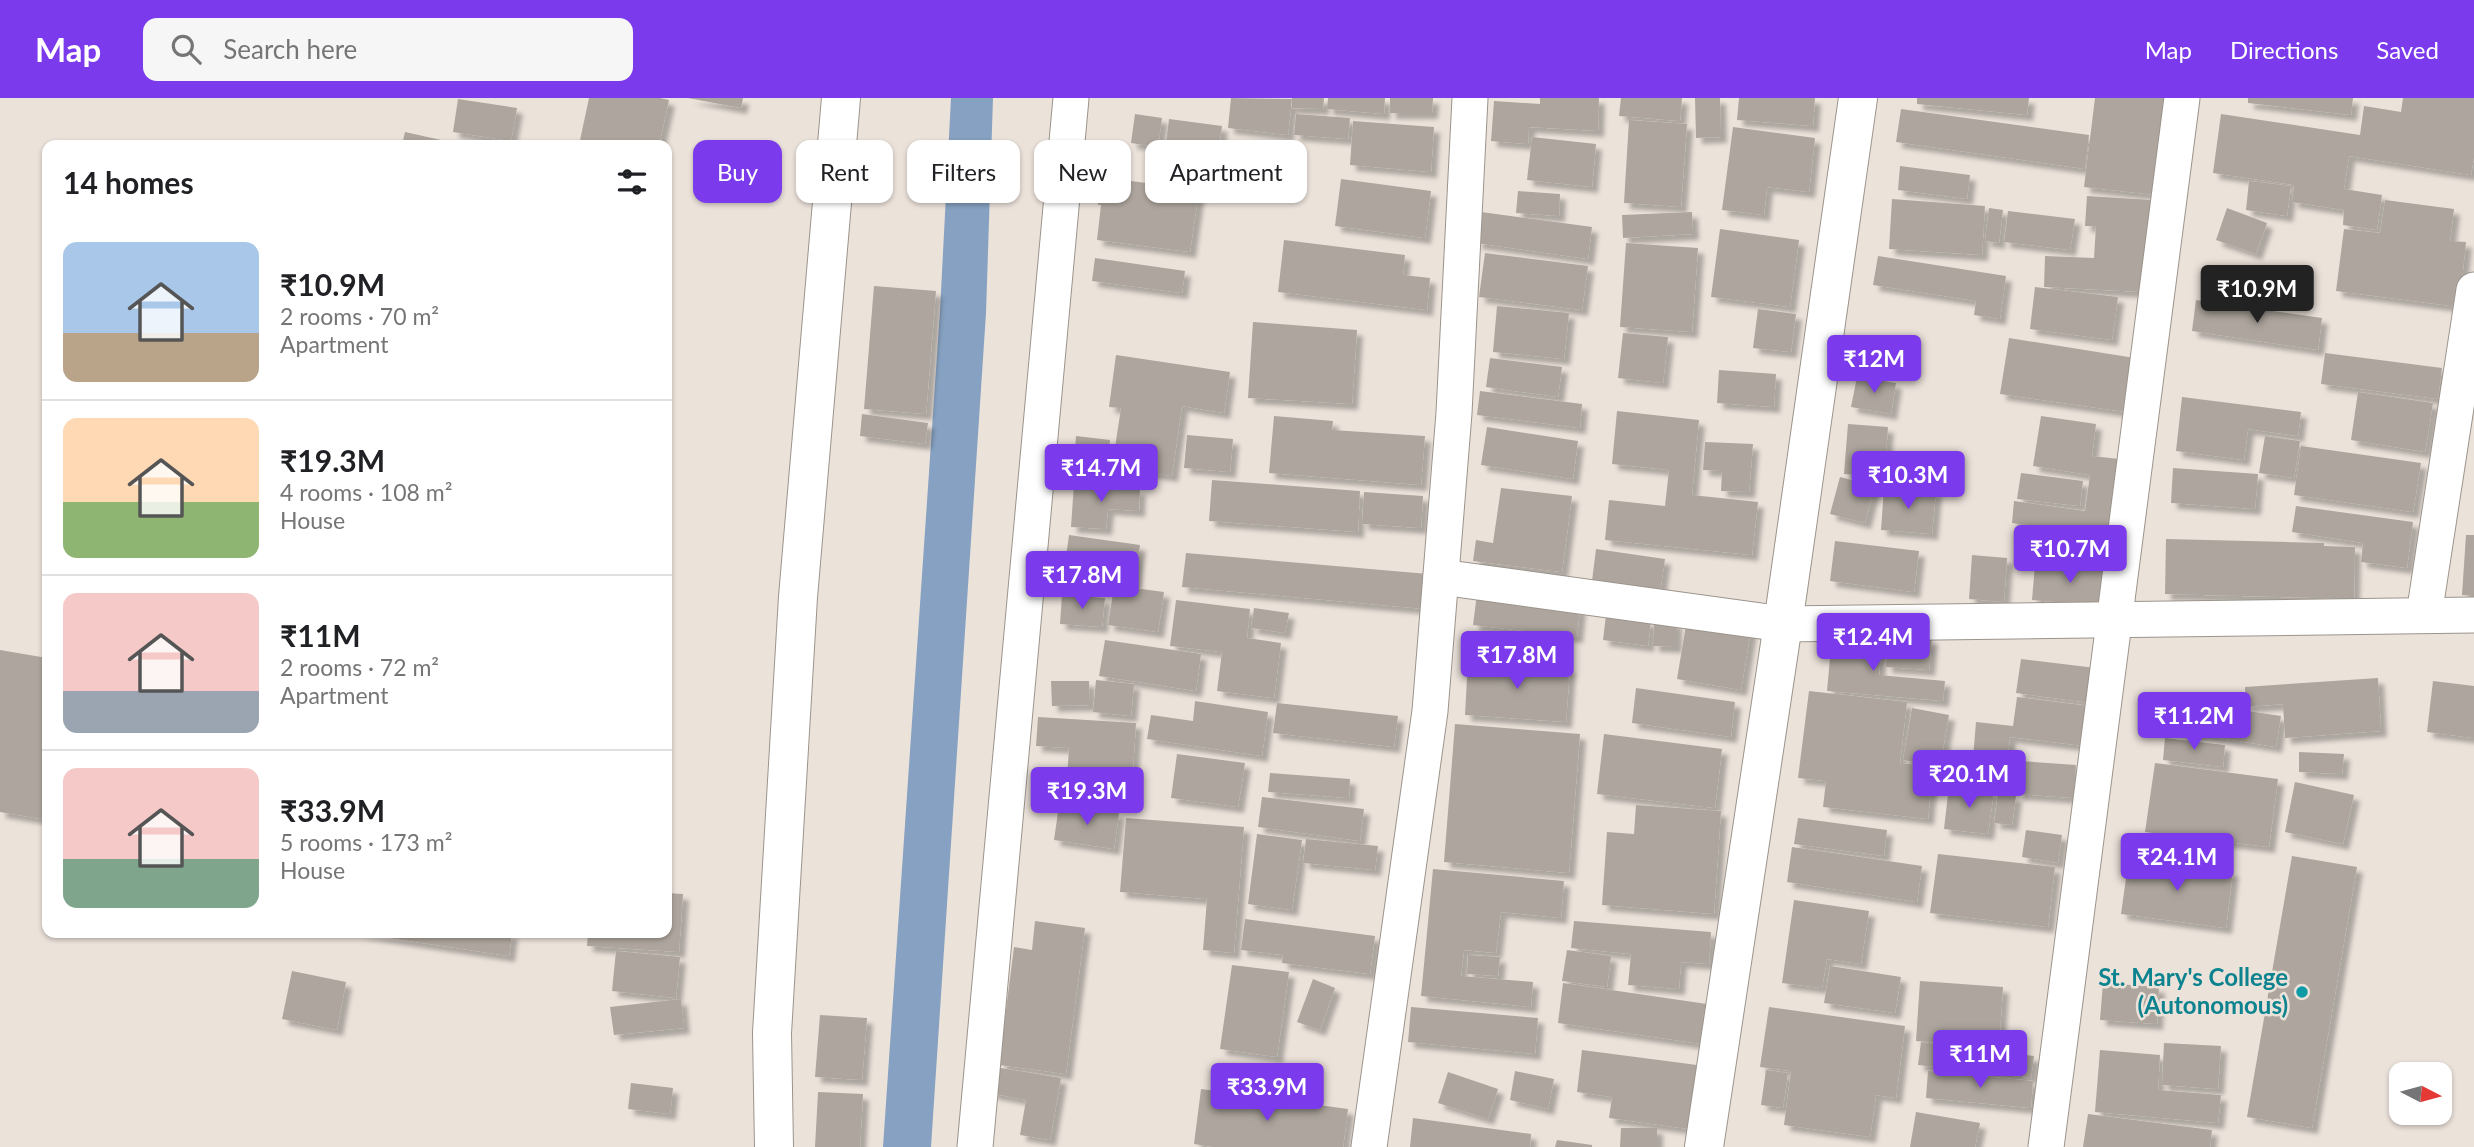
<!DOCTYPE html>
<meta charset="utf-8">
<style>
:root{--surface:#fff;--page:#f6f6f6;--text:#202124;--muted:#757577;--line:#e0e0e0;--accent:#7c3aed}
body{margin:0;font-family:Lato,sans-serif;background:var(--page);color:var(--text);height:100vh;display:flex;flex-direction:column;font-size:26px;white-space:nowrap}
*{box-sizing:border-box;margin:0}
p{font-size:23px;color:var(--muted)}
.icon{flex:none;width:38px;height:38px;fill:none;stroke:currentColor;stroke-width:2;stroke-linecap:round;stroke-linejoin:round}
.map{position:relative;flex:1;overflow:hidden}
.details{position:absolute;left:42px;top:42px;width:630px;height:798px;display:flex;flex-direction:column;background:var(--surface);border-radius:14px;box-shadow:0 2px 5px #0004}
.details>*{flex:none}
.banner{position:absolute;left:693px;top:42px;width:665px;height:63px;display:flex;gap:14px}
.needle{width:46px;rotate:96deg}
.fabs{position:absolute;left:2389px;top:964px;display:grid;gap:14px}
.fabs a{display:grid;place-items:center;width:63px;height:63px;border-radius:14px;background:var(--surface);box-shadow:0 2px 5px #0004;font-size:35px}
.price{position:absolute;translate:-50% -60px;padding:0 16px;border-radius:7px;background:var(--accent);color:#fff;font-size:23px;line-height:46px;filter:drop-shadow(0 2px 4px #0008)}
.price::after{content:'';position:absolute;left:50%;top:42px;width:21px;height:16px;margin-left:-10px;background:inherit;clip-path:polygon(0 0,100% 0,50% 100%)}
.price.current{background:#222;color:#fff}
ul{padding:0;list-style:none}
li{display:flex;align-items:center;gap:21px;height:175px;padding:0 21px}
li+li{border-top:2px solid var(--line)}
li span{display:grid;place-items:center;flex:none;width:196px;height:140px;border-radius:14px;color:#555}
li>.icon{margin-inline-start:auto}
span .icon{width:84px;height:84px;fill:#fffc;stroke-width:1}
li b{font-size:30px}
h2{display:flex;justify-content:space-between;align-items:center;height:84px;padding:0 21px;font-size:30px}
.chip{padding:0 24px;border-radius:14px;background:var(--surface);box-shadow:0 2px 5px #0004;font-size:24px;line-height:63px}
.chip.current{background:var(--accent);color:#fff}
header{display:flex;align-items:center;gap:42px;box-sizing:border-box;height:98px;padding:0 35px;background:var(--accent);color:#fff}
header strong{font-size:33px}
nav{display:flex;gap:38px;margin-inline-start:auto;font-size:24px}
.search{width:490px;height:63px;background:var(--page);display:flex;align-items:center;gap:18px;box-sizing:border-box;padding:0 24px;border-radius:14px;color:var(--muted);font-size:26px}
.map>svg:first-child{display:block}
.water{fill:#86a1c1}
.building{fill:#aea69e;filter:url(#shadow)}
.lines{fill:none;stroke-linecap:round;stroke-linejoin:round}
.minor-casing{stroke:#9b948c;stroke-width:37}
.tertiary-casing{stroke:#9b948c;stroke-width:40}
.secondary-casing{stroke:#9b948c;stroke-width:40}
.minor{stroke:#fff;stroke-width:35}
.tertiary{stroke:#fff;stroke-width:38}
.secondary{stroke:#fff;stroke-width:38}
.culture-dot{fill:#0f9aa8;stroke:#ebe2da;stroke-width:2.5}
.labels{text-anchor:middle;stroke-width:5;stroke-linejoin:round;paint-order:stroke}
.culture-label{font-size:24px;font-weight:bold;fill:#0d838f;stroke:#ebe2da;text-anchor:end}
</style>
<header>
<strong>Map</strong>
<div class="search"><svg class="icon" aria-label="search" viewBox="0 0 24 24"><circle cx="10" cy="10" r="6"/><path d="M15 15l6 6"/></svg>Search here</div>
<nav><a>Map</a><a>Directions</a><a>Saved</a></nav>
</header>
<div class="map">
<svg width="2474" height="1049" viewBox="0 0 2474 1049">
<defs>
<filter id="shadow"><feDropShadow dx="6" dy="6" stdDeviation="2" flood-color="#0004"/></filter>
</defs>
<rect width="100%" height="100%" fill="#ebe2da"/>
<polygon class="water" points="951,0 993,0 986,215 931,1049 883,1049 940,213"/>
<g class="building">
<polygon points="589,0 660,0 669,2 659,47 579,47"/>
<polygon points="688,0 743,0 741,10"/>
<polygon points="1231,0 1292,1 1288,37 1228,30"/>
<polygon points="1292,0 1324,0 1323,11 1292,10"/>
<polygon points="1328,0 1385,0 1384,16 1327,11"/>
<polygon points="1390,0 1433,0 1432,15 1390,15"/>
<polygon points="1540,0 1599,0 1598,33 1529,29 1528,46 1491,43 1494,3 1540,6"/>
<polygon points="1621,0 1682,0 1680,23 1619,18"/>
<polygon points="1695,0 1720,0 1721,39 1696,40"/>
<polygon points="1739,0 1815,0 1813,28 1737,22"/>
<polygon points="1917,0 2029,0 2027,17 1917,6"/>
<polygon points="2095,0 2167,0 2156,97 2084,89"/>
<polygon points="2248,0 2353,0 2351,17 2248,5"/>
<polygon points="2403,0 2474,0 2474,59 2471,77 2349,58 2344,91 2382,97 2377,132 2343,127 2344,112 2292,104 2294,87 2213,75 2221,16 2360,37 2364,8 2401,14"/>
<polygon points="458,1 517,10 511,43 453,34"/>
<polygon points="1901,11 2089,37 2085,71 1896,44"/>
<polygon points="1135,16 1162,20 1158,49 1131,45"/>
<polygon points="1296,16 1350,20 1348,41 1294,37"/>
<polygon points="1169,21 1222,28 1215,76 1163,69"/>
<polygon points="1629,22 1687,26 1681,109 1624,105"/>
<polygon points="1353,23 1434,29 1431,74 1350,67"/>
<polygon points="1733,29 1815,40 1809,94 1767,89 1764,117 1722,112"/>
<polygon points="405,34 459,46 459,47 402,47"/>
<polygon points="1532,39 1596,46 1592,89 1527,82"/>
<polygon points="1900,68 1970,77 1967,101 1898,92"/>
<polygon points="1101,79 1199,92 1190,154 1097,142 1101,107 1098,107"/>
<polygon points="1341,81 1431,93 1425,140 1335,128"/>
<polygon points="2249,83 2291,88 2287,118 2246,112"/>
<polygon points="1518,93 1560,96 1559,118 1516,115"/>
<polygon points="2087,98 2152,102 2143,194 2044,189 2045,158 2094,160 2096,128 2085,128"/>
<polygon points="1892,101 1985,108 1982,157 1889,151"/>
<polygon points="2385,102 2454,111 2450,143 2466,144 2459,209 2336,193 2344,131 2380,135"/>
<polygon points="1989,110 2003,112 1999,145 1985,143"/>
<polygon points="2227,110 2267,125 2256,156 2216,142"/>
<polygon points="2008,113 2075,121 2070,152 2004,144"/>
<polygon points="1481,114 1592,129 1588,161 1476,145"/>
<polygon points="1692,114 1693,136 1623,140 1622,117"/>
<polygon points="1720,131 1799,142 1790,209 1711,199"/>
<polygon points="1284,142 1405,157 1403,177 1430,180 1427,212 1278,194"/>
<polygon points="1626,145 1698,150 1692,234 1620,229"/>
<polygon points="1485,155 1588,168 1582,212 1479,199"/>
<polygon points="1878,158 2006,178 2000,221 1974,217 1976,203 1873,187"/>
<polygon points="1095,160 1185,173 1182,195 1092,183"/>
<polygon points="2215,170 2260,179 2255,204 2210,195"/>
<polygon points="874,188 936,193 926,316 864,311"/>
<polygon points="2035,189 2118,199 2112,242 2030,231"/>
<polygon points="2196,202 2322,220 2318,252 2192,233"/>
<polygon points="1497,208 1569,215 1564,261 1493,254"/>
<polygon points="1758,211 1796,216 1791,254 1753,250"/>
<polygon points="1253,224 1357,232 1352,306 1248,300"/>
<polygon points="1623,235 1668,239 1663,285 1618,280"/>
<polygon points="2009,240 2141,261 2133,315 2000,296"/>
<polygon points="2325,255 2442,270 2438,301 2321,286"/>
<polygon points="1116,257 1230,274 1224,315 1182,308 1172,378 1112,369 1121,310 1109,309"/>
<polygon points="1490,260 1562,269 1558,299 1486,289"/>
<polygon points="1719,272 1776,276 1774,309 1717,305"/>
<polygon points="1857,279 1896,285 1891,316 1851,309"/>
<polygon points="1480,293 1582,306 1580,330 1477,317"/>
<polygon points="2358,294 2433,305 2425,354 2351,342"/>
<polygon points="2182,299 2301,314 2298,338 2248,331 2244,362 2176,353"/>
<polygon points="1617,313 1699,322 1692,397 1758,404 1752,457 1605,442 1609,402 1665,408 1669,372 1612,366"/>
<polygon points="862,316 928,325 925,346 860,338"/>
<polygon points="1274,318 1333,323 1332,332 1425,338 1421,387 1269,375"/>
<polygon points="2041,318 2096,326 2092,358 2119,361 2110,438 2012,425 2014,403 2085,413 2090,377 2033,368"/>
<polygon points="1848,326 1888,329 1884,379 1844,376"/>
<polygon points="1487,329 1578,343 1573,381 1481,367"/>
<polygon points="1187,337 1233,341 1230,374 1184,370"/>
<polygon points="1076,338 1110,342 1106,380 1073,377"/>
<polygon points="2265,338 2300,343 2294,380 2259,375"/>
<polygon points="1705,344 1753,346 1749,394 1721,393 1722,373 1703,372"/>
<polygon points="2301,348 2421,365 2413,414 2294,397"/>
<polygon points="2173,370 2258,376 2255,411 2171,405"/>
<polygon points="2021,375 2083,383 2080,408 2017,401"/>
<polygon points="1840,379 1875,388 1865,425 1830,416"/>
<polygon points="1212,382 1360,393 1358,434 1209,423"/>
<polygon points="1074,386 1140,391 1139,413 1108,411 1106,431 1071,429"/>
<polygon points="1501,390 1572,398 1562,474 1473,463 1476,442 1493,445"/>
<polygon points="1884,390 1936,393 1932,436 1881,432"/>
<polygon points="1364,394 1423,398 1421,430 1362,426"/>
<polygon points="2296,408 2413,424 2407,470 2361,464 2363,445 2292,434"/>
<polygon points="1069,437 1140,447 1134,490 1164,494 1158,534 1108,527 1114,489 1063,481"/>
<polygon points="2466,437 2474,437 2474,498 2462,497"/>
<polygon points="2166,441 2324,445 2324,448 2355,449 2354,501 2165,496"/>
<polygon points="1835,443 1919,453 1914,494 1830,483"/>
<polygon points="1596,451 1665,461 1660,493 1592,483"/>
<polygon points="1186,455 1428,476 1425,511 1182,489"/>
<polygon points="1972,457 2007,460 2004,504 1969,501"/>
<polygon points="2035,467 2106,471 2104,508 2032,502"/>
<polygon points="1477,496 1580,509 1577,539 1473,527"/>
<polygon points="1062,497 1105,500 1102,529 1060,526"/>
<polygon points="1176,502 1250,511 1247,540 1281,545 1274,600 1217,593 1222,554 1170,548"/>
<polygon points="1254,510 1289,515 1285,535 1251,530"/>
<polygon points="1606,517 1651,523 1648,548 1603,542"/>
<polygon points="1687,521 1751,531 1741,592 1677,581"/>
<polygon points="1654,523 1676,523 1676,549 1653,548"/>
<polygon points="1479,533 1556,540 1555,561 1476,554"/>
<polygon points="1888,537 1932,540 1929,572 1886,569"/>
<polygon points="1832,538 1882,542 1879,577 1945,583 1943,603 1827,593"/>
<polygon points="1105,542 1201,556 1196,593 1099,578"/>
<polygon points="0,552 47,560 47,722 0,714"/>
<polygon points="2021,561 2096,570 2091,605 2016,595"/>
<polygon points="1468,562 1570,569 1566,624 1465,617"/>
<polygon points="2378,580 2381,633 2285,640 2283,606 2246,609 2245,589"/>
<polygon points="1096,582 1134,586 1131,618 1093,614"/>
<polygon points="1051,583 1089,583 1090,607 1052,608"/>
<polygon points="2433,583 2474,588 2474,640 2427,634"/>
<polygon points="1636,590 1735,604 1731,639 1632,625"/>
<polygon points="1809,593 1907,604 1900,665 1933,669 1928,721 1823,709 1826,683 1798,680"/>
<polygon points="2017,599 2089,608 2084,648 2010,639 2007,663 1973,660 1976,624 2013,628"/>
<polygon points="2157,599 2281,618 2276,649 2152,629"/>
<polygon points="1195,603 1268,614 1262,658 1147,641 1151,617 1193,623"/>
<polygon points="1277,605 1398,618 1394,649 1273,635"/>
<polygon points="1912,610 1949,617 1940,668 1903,662"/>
<polygon points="1038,619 1136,625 1131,702 1066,698 1069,650 1036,648"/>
<polygon points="1455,626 1580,636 1569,775 1444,764"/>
<polygon points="1604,636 1722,651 1715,710 1597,696"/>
<polygon points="2165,640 2225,647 2223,669 2163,662"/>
<polygon points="2299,654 2344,656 2342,676 2299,674"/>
<polygon points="1177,656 1245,665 1238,709 1171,700"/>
<polygon points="2019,663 2076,667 2074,700 2017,696"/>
<polygon points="2155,665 2278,681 2269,749 2145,734"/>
<polygon points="1270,675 1350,681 1349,700 1268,694"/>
<polygon points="2295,684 2354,697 2343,746 2285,734"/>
<polygon points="1949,688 1994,693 1988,736 1944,731"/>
<polygon points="1998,695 2016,698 2012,727 1994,725"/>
<polygon points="1262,699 1364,711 1360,743 1258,729"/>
<polygon points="1059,707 1119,715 1114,751 1054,742"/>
<polygon points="1636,707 1721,713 1714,816 1602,807 1607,734 1634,736"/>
<polygon points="1126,720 1244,729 1234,855 1203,852 1207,801 1120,794"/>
<polygon points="1798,720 1887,732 1884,758 1794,746"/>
<polygon points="2026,732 2062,737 2058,765 2022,759"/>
<polygon points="1257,736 1302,742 1292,812 1248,806"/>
<polygon points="1306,741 1378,748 1375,772 1303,765"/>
<polygon points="1792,749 1922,768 1917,804 1787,784"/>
<polygon points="1938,756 2055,769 2048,829 1930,815"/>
<polygon points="2292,758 2357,769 2312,1030 2247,1019"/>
<polygon points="2129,759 2233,773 2226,830 2121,816"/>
<polygon points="1433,771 1564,783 1561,820 1501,814 1496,855 1464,852 1461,878 1533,884 1531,909 1421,898"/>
<polygon points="667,795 683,796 679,854 587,848 588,835 667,835"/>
<polygon points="1794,802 1869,813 1861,866 1827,861 1822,890 1782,885"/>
<polygon points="1245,821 1375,838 1370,876 1282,865 1283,857 1241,852"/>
<polygon points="1035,823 1085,830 1066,976 999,967 1014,849 1032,852"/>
<polygon points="1574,823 1711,834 1709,866 1681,864 1679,891 1628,887 1631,856 1571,850"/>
<polygon points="356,835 512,835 509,858"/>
<polygon points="1567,852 1611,858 1607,889 1562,883"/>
<polygon points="616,853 680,859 676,900 612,893"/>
<polygon points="1468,857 1500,859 1498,878 1467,876"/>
<polygon points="1232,867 1289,874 1277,959 1220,951"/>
<polygon points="1830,868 1901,879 1895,915 1824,905"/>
<polygon points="292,873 346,884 337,932 282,921"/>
<polygon points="1313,881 1335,890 1320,932 1297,924"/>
<polygon points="1920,883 2003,889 1999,949 1916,943"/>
<polygon points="1563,885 1707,906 1702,946 1558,925"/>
<polygon points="2103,885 2159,889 2157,926 2100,922"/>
<polygon points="681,901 684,930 614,937 610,909"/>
<polygon points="1411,909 1538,920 1535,956 1408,944"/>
<polygon points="1769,909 1905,928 1896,1000 1876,997 1870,1039 1784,1027 1791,973 1760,969"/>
<polygon points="820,917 867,920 862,982 815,979"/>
<polygon points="1921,944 2034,958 2031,980 1918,967"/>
<polygon points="2164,945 2221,948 2218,991 2162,987"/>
<polygon points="1582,952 1697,967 1689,1031 1609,1020 1612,999 1577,994"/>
<polygon points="2100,952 2160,957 2158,992 2221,997 2218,1025 2095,1014"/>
<polygon points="995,969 1061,980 1050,1042 1020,1037 1026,1002 990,995"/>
<polygon points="1766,972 1788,975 1783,1010 1761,1007"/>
<polygon points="1515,973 1554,981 1548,1011 1510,1002"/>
<polygon points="1928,973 2033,983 2031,1010 1926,1000"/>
<polygon points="1448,974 1498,991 1488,1021 1438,1005"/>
<polygon points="631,985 673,990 670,1016 628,1011"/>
<polygon points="1201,991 1348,1011 1343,1049 1213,1049 1194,1046"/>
<polygon points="818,994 863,996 860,1049 815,1049"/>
<polygon points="1916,1014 1980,1025 1975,1049 1910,1049"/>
<polygon points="2088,1016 2212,1032 2210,1049 2083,1049"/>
<polygon points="1413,1020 1531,1036 1530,1049 1410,1049"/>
<polygon points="1621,1030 1657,1030 1657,1049 1620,1049"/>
<polygon points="1557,1042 1592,1047 1592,1049 1555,1049"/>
</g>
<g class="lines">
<g class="minor-casing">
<g id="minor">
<polyline points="1441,479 1783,526 2474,517"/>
<polyline points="2424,517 2474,192"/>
<polyline points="975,1049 1071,0"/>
<polyline points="1369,1049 1430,613 1454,315 1470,0"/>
<polyline points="2046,1049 2182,0"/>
</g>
</g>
<g class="tertiary-casing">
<polyline id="tertiary" points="774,1049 772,935 798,499 841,0"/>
</g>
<g class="secondary-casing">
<polyline id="secondary" points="1704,1049 1783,526 1858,0"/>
</g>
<use href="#minor" class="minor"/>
<use href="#tertiary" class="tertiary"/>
<use href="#secondary" class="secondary"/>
</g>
<circle class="culture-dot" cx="2302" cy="894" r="7"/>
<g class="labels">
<g class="culture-label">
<text x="2288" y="888">St. Mary's College<tspan x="2288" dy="28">(Autonomous)</tspan></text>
</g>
</g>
</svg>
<div class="fabs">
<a><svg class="needle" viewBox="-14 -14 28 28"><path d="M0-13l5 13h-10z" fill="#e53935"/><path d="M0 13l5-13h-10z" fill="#757577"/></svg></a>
</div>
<b class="price current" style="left:2257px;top:227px">₹10.9M</b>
<b class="price" style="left:1874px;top:297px">₹12M</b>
<b class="price" style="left:1101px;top:406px">₹14.7M</b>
<b class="price" style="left:1908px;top:413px">₹10.3M</b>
<b class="price" style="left:2070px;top:487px">₹10.7M</b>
<b class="price" style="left:1082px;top:513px">₹17.8M</b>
<b class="price" style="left:1873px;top:575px">₹12.4M</b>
<b class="price" style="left:1517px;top:593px">₹17.8M</b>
<b class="price" style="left:2194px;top:654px">₹11.2M</b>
<b class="price" style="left:1969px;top:712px">₹20.1M</b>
<b class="price" style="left:1087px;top:729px">₹19.3M</b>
<b class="price" style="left:2177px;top:795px">₹24.1M</b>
<b class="price" style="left:1980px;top:992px">₹11M</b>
<b class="price" style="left:1267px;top:1025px">₹33.9M</b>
<div class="banner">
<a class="chip current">Buy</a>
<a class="chip">Rent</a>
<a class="chip">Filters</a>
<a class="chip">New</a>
<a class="chip">Apartment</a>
</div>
<section class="details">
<h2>14 homes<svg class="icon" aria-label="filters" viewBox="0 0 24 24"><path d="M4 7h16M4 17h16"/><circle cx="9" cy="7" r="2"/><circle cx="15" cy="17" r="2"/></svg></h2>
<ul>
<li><span style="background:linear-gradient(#a9c7e8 65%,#b9a48a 0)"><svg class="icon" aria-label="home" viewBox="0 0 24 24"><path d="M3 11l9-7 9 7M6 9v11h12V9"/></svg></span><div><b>₹10.9M</b><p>2 rooms · 70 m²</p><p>Apartment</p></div></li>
<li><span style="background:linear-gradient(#ffd9b3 60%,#8fb573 0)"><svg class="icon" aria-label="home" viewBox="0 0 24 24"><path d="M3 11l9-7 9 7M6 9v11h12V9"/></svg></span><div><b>₹19.3M</b><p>4 rooms · 108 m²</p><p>House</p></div></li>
<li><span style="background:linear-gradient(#f6c9c9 70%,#9aa5b1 0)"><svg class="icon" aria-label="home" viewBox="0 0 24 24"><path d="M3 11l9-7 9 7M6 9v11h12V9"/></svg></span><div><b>₹11M</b><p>2 rooms · 72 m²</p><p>Apartment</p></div></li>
<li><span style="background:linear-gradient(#f6c9c9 65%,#7fa58c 0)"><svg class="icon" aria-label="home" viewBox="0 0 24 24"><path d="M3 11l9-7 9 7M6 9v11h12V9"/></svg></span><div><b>₹33.9M</b><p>5 rooms · 173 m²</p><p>House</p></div></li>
</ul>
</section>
</div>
